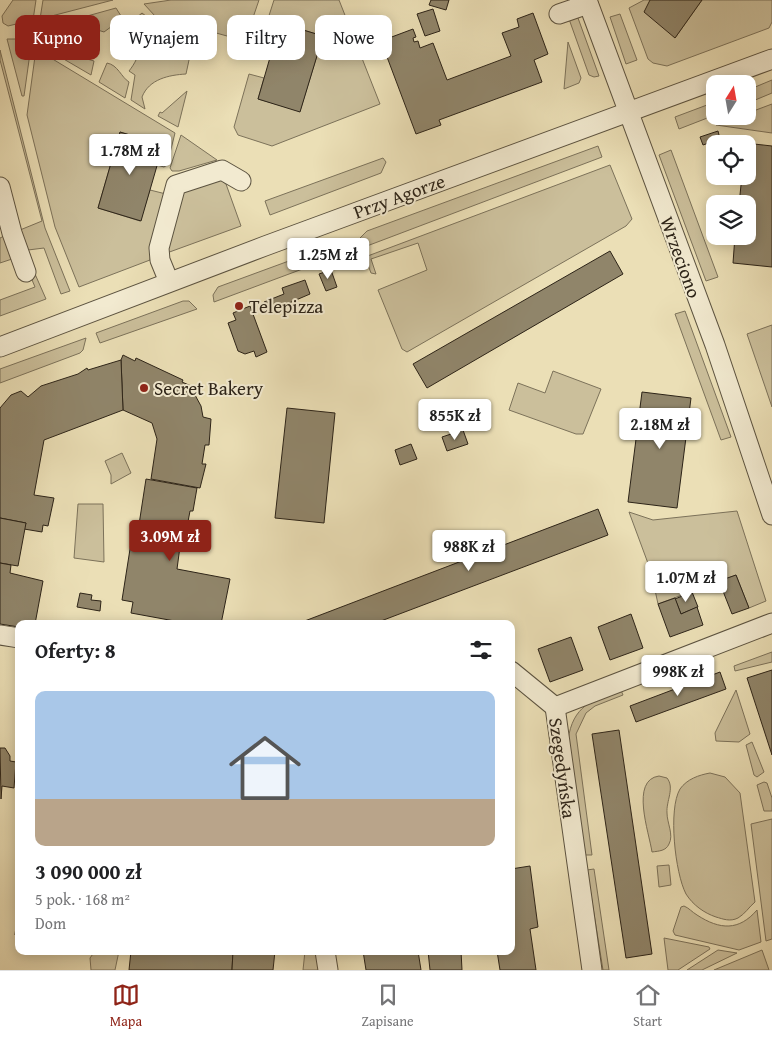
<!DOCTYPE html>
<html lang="pl">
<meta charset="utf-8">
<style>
:root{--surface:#fff;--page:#f2f2f2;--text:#202124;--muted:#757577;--line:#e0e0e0;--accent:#8f2418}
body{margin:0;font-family:"Gentium Book Plus",serif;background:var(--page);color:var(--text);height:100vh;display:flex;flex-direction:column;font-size:19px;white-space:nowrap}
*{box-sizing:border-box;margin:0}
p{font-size:16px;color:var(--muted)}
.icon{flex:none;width:28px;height:28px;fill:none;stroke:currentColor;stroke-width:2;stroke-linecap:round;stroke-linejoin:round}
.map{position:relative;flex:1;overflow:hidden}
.side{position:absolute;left:15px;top:620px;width:500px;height:335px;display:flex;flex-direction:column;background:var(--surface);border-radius:10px;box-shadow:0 2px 12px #0003}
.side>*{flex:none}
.hud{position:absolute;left:15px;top:15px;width:500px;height:45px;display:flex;gap:10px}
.needle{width:32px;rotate:11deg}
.tools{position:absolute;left:706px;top:75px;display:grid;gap:10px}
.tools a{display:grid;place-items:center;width:50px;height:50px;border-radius:10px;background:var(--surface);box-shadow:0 2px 12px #0003;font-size:25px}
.price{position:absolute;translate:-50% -42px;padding:0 11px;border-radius:5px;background:#fff;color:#222;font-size:16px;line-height:32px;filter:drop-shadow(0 1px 2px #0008)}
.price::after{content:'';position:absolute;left:50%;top:30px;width:15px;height:11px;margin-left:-8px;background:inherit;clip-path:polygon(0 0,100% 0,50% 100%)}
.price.selected{background:var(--accent);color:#fff}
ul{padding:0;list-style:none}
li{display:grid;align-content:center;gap:10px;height:265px;padding:0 20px}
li+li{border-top:1px solid var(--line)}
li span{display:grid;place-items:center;height:155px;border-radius:10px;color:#555}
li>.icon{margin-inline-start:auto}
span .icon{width:90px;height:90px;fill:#fffc;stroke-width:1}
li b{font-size:21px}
h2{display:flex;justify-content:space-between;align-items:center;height:60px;padding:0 20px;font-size:21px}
.tag{padding:0 18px;border-radius:10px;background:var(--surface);box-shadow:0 2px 12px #0003;font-size:18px;line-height:45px}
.tag.selected{background:var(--accent);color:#fff}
.menu{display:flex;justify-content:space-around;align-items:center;height:70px;border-top:1px solid var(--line);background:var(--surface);font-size:14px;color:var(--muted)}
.menu a{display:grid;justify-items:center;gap:2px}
.menu .selected{color:var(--accent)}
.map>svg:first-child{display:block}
.green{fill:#cbbf9b;stroke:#7c725a}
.building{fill:#90856a;stroke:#2d2418}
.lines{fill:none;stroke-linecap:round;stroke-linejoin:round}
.minor-casing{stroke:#5c5340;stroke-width:21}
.minor{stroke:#f2ead0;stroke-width:19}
.poi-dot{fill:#8f2418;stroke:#f2ead0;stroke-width:2}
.labels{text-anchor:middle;stroke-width:4;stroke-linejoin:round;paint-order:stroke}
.street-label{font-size:19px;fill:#2d2418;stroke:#f2ead0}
.poi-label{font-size:19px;fill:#2d2418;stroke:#f2ead0;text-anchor:start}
</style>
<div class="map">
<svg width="772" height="970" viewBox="0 0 772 970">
<rect width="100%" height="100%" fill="#ebdfb6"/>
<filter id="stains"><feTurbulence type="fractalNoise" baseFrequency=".004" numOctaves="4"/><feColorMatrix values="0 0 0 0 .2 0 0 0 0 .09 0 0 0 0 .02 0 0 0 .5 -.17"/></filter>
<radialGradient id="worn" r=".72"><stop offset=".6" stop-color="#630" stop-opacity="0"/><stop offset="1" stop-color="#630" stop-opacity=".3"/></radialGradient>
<g class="green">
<polygon points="13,0 36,0 33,20 8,26 3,23 2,16"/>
<polygon points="43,0 113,0 40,19"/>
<polygon points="171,0 259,0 245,41 155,16 144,4"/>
<polygon points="274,0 339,0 380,104 272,146 238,135 234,127 249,74 264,78 258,99 300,111 323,36 280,23 271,54 258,50"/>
<polygon points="644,0 650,0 675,38 702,0 772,0 772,22 769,28 667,66 653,63 648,59 629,8"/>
<polygon points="116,8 121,16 119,21 104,32 79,24 80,18"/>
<path d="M142,13L151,20L195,32L186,74C169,75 149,79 142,97L145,109L131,100L135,75L129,71C141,56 145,38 130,23Z"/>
<polygon points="620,14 637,60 626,64 610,17"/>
<polygon points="573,17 578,18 599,76 594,77 589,75 569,19"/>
<polygon points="76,20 67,53 94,61 91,75 38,44 40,28"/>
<polygon points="7,39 15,39 31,46 24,96 22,96"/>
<polygon points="568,42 581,78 579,83 564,89"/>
<polygon points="36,49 175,133 167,165 164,167 157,165 162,145 120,132 98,208 140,221 150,190 166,194 154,234 150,260 79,287 55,227 27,115"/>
<polygon points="0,50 45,228 70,291 61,294 44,248 28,250 20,230 42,221 0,60"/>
<path d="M107,63C118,65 121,77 129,82L125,98L99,82Z"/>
<polygon points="772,80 772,93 748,103 748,90"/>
<polygon points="187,91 178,127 158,116 160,112 162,113"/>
<polygon points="715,102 715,115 679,129 675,117"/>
<polygon points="772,104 772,133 716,125 740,116 748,116 748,113"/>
<polygon points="181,135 217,160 179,171 172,171 170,168"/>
<polygon points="598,146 602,157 359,249 359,239 367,231"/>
<polygon points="671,150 718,277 706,281 659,155"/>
<polygon points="383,158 386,162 381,173 270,215 265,201"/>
<polygon points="610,165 632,219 626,226 407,352 402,349 378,290 427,270 418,243 371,259 376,274 371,273 365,257"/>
<polygon points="215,176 226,184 241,226 164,254 183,188"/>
<polygon points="6,235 12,259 0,263 0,238"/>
<polygon points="327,247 335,248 340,255 214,302 213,295 218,287"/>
<polygon points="35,274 46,299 0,316 0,300 35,287 30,275"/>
<polygon points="183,301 189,301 197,309 100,343 96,333"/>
<polygon points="685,311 731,437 721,440 675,314"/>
<polygon points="772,325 772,407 747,334"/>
<polygon points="86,338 83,350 80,353 0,383 0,369"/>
<polygon points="553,371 601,389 583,434 576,434 509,410 518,383 545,393"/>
<polygon points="122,453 131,473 111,484 111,475 105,461"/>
<polygon points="78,504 103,504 104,562 74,558"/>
<polygon points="737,511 766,601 749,608 736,575 658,604 652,576 666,572 663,562 649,566 629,512 653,520"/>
<polygon points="772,652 772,662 735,671 734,666"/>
<path d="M620,688L623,695L595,706L586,713L576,734L592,855H585L568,740C573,705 592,701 620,688Z"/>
<polygon points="736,690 750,734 739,742 716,741 715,733"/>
<polygon points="752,742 764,772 757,777 754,775 746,745"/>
<path d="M710,773L725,777L740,793L755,902C749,907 745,914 738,918C730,922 723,919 716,917C704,913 693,905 686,894C675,873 668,809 680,789C687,779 699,775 710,773Z"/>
<path d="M659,776L667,778C675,788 666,801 667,813C667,823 674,835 669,844C666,851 659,851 652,852C649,832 630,780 659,776Z"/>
<polygon points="764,782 767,783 772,798 772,811 764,811 757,785"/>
<polygon points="772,819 772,939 766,941 751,824"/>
<polygon points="669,865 671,885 659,887 657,866"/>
<polygon points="594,869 609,970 603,970 587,870"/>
<path d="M684,906C689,908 692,912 697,915C720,930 739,931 757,910L761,942L739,950L675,935L673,931L681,907Z"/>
<polygon points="664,938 709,947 710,949 678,970 668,970"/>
<polygon points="718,950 737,953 702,970 687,970"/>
<polygon points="762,950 769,970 714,970"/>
<polygon points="95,951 119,951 115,970 91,970 90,958"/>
<polygon points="305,951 317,951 320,970 303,970"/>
</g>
<g class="building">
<polygon points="431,0 449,0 446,10 429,5"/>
<polygon points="650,0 702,0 675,38 644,12"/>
<polygon points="433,9 440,31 425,36 417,14"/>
<polygon points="533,13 548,54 534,60 542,82 439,120 441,125 416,134 381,41 413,29 416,37 413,38 414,42 418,41 420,48 433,43 447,80 511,56 502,33 519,27 517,19"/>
<polygon points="280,23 323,36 300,112 258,99"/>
<polygon points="78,30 97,35 91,58 72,52"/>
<polygon points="718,131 720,139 703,145 700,137"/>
<polygon points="120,132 163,145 141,221 98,208"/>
<polygon points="745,143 772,146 772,267 733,263 735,236 748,236 748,204 739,204 742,176 748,176 748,144"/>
<polygon points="610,251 623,274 427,388 413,364"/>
<polygon points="331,270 337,287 326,291 319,274"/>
<polygon points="305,280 310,294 268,312 264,302 284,294 282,288"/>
<polygon points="250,306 267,352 256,357 254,351 245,354 238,351 228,323 236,320 233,313"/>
<polygon points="123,355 135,361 136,358 183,380 182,382 198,389 195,395 201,406 203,417 211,419 209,445 205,445 202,464 206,464 200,488 151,479 157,439 152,423 123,410 121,360"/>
<polygon points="121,360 123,410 44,440 34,495 54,498 48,526 43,525 42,532 24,529 26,523 0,518 0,408 11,395 21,391 28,397 41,386 78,374 87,368 88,370"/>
<polygon points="642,392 691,398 677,508 628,502"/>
<polygon points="287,408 335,413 324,523 275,518"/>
<polygon points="463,430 468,444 447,451 442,437"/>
<polygon points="411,444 417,459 400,465 395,450"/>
<polygon points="146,479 197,488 193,511 190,511 187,527 191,528 188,540 181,539 177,569 230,579 221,624 191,624 131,613 133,602 122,600 133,530 138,531"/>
<polygon points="598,509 608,535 373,624 303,624 302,622"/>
<polygon points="0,518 26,523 18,566 0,563"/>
<polygon points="0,563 11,565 10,573 43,581 35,624 19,624 19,627 0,624"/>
<polygon points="736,575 749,608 732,614 719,581"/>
<polygon points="692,592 698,607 681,614 675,599"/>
<polygon points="80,593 92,595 91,600 101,601 100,611 77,607"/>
<polygon points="675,598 681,614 697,607 703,625 670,637 658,604"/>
<polygon points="631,614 643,648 610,660 598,627"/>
<polygon points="571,637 583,670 550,682 538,649"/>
<polygon points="772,670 772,755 747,678"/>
<polygon points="720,672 726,689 636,722 630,706"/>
<polygon points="619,730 652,954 626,958 592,734"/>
<polygon points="0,748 5,748 10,756 10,761 16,762 14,788 2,786 1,799"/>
<polygon points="530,866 538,927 530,929 536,970 500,970 497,951 511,951 511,869"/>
<polygon points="17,917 19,918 19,936 15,935"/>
<polygon points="131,951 233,951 232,970 129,970"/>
<polygon points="233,951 275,951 273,970 232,970"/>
<polygon points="363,951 418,951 421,970 366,970"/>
<polygon points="428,951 461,951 462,970 430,970"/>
</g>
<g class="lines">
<g class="minor-casing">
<g id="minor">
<polyline points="587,0 715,345 772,515"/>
<polyline points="559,14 588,4"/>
<polyline points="0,187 12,233 26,272"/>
<polyline points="169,282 160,260 159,248 176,185 222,170 241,181"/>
<polyline points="0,347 265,246 772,59"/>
<polyline points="0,635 19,638"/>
<polyline points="511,671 555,707"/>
<polyline points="555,707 592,970"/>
<polyline points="555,707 772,623"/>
<polyline points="325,951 328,970"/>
</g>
</g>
<use href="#minor" class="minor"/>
</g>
<g class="poi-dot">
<circle cx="239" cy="306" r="5"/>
<circle cx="144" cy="388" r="5"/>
</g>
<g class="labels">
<g class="street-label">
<text transform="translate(399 196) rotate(-20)" y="7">Przy Agorze</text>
<text transform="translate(681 257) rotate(70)" y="7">Wrzeciono</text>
<text transform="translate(563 768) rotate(82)" y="7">Szegedyńska</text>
</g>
<g class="poi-label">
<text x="249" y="313">Telepizza</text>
<text x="154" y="395">Secret Bakery</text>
</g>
</g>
<rect width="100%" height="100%" filter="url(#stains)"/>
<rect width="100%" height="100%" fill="url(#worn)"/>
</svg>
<div class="tools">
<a><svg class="needle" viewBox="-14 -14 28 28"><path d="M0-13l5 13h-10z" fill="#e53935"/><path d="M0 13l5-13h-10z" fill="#757577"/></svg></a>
<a><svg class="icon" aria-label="locate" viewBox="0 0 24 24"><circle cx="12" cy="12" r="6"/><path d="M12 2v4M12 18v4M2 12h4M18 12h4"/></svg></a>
<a><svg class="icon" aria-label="layers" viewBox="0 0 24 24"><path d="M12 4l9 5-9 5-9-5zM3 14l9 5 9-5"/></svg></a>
</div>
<b class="price" style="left:130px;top:176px">1.78M zł</b>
<b class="price" style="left:328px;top:280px">1.25M zł</b>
<b class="price" style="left:455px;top:441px">855K zł</b>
<b class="price" style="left:660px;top:450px">2.18M zł</b>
<b class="price selected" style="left:170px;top:562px">3.09M zł</b>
<b class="price" style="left:469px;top:572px">988K zł</b>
<b class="price" style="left:686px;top:603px">1.07M zł</b>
<b class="price" style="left:678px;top:697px">998K zł</b>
<div class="hud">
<a class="tag selected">Kupno</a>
<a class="tag">Wynajem</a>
<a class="tag">Filtry</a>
<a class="tag">Nowe</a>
</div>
<section class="side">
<h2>Oferty: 8<svg class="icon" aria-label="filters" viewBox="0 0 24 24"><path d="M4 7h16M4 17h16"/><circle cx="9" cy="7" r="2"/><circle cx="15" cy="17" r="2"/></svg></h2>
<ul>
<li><span style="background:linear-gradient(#a9c7e8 70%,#b9a48a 0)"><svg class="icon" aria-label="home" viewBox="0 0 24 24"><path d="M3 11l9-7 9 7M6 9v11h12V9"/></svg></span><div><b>3 090 000 zł</b><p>5 pok. · 168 m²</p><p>Dom</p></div></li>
</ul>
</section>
</div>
<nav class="menu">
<a class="selected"><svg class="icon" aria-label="map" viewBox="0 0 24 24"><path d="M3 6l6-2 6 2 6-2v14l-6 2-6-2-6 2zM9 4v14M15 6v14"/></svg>Mapa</a>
<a><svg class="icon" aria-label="saved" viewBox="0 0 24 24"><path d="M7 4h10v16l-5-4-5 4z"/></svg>Zapisane</a>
<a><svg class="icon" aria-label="home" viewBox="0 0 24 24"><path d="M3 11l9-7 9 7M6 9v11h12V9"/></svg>Start</a>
</nav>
